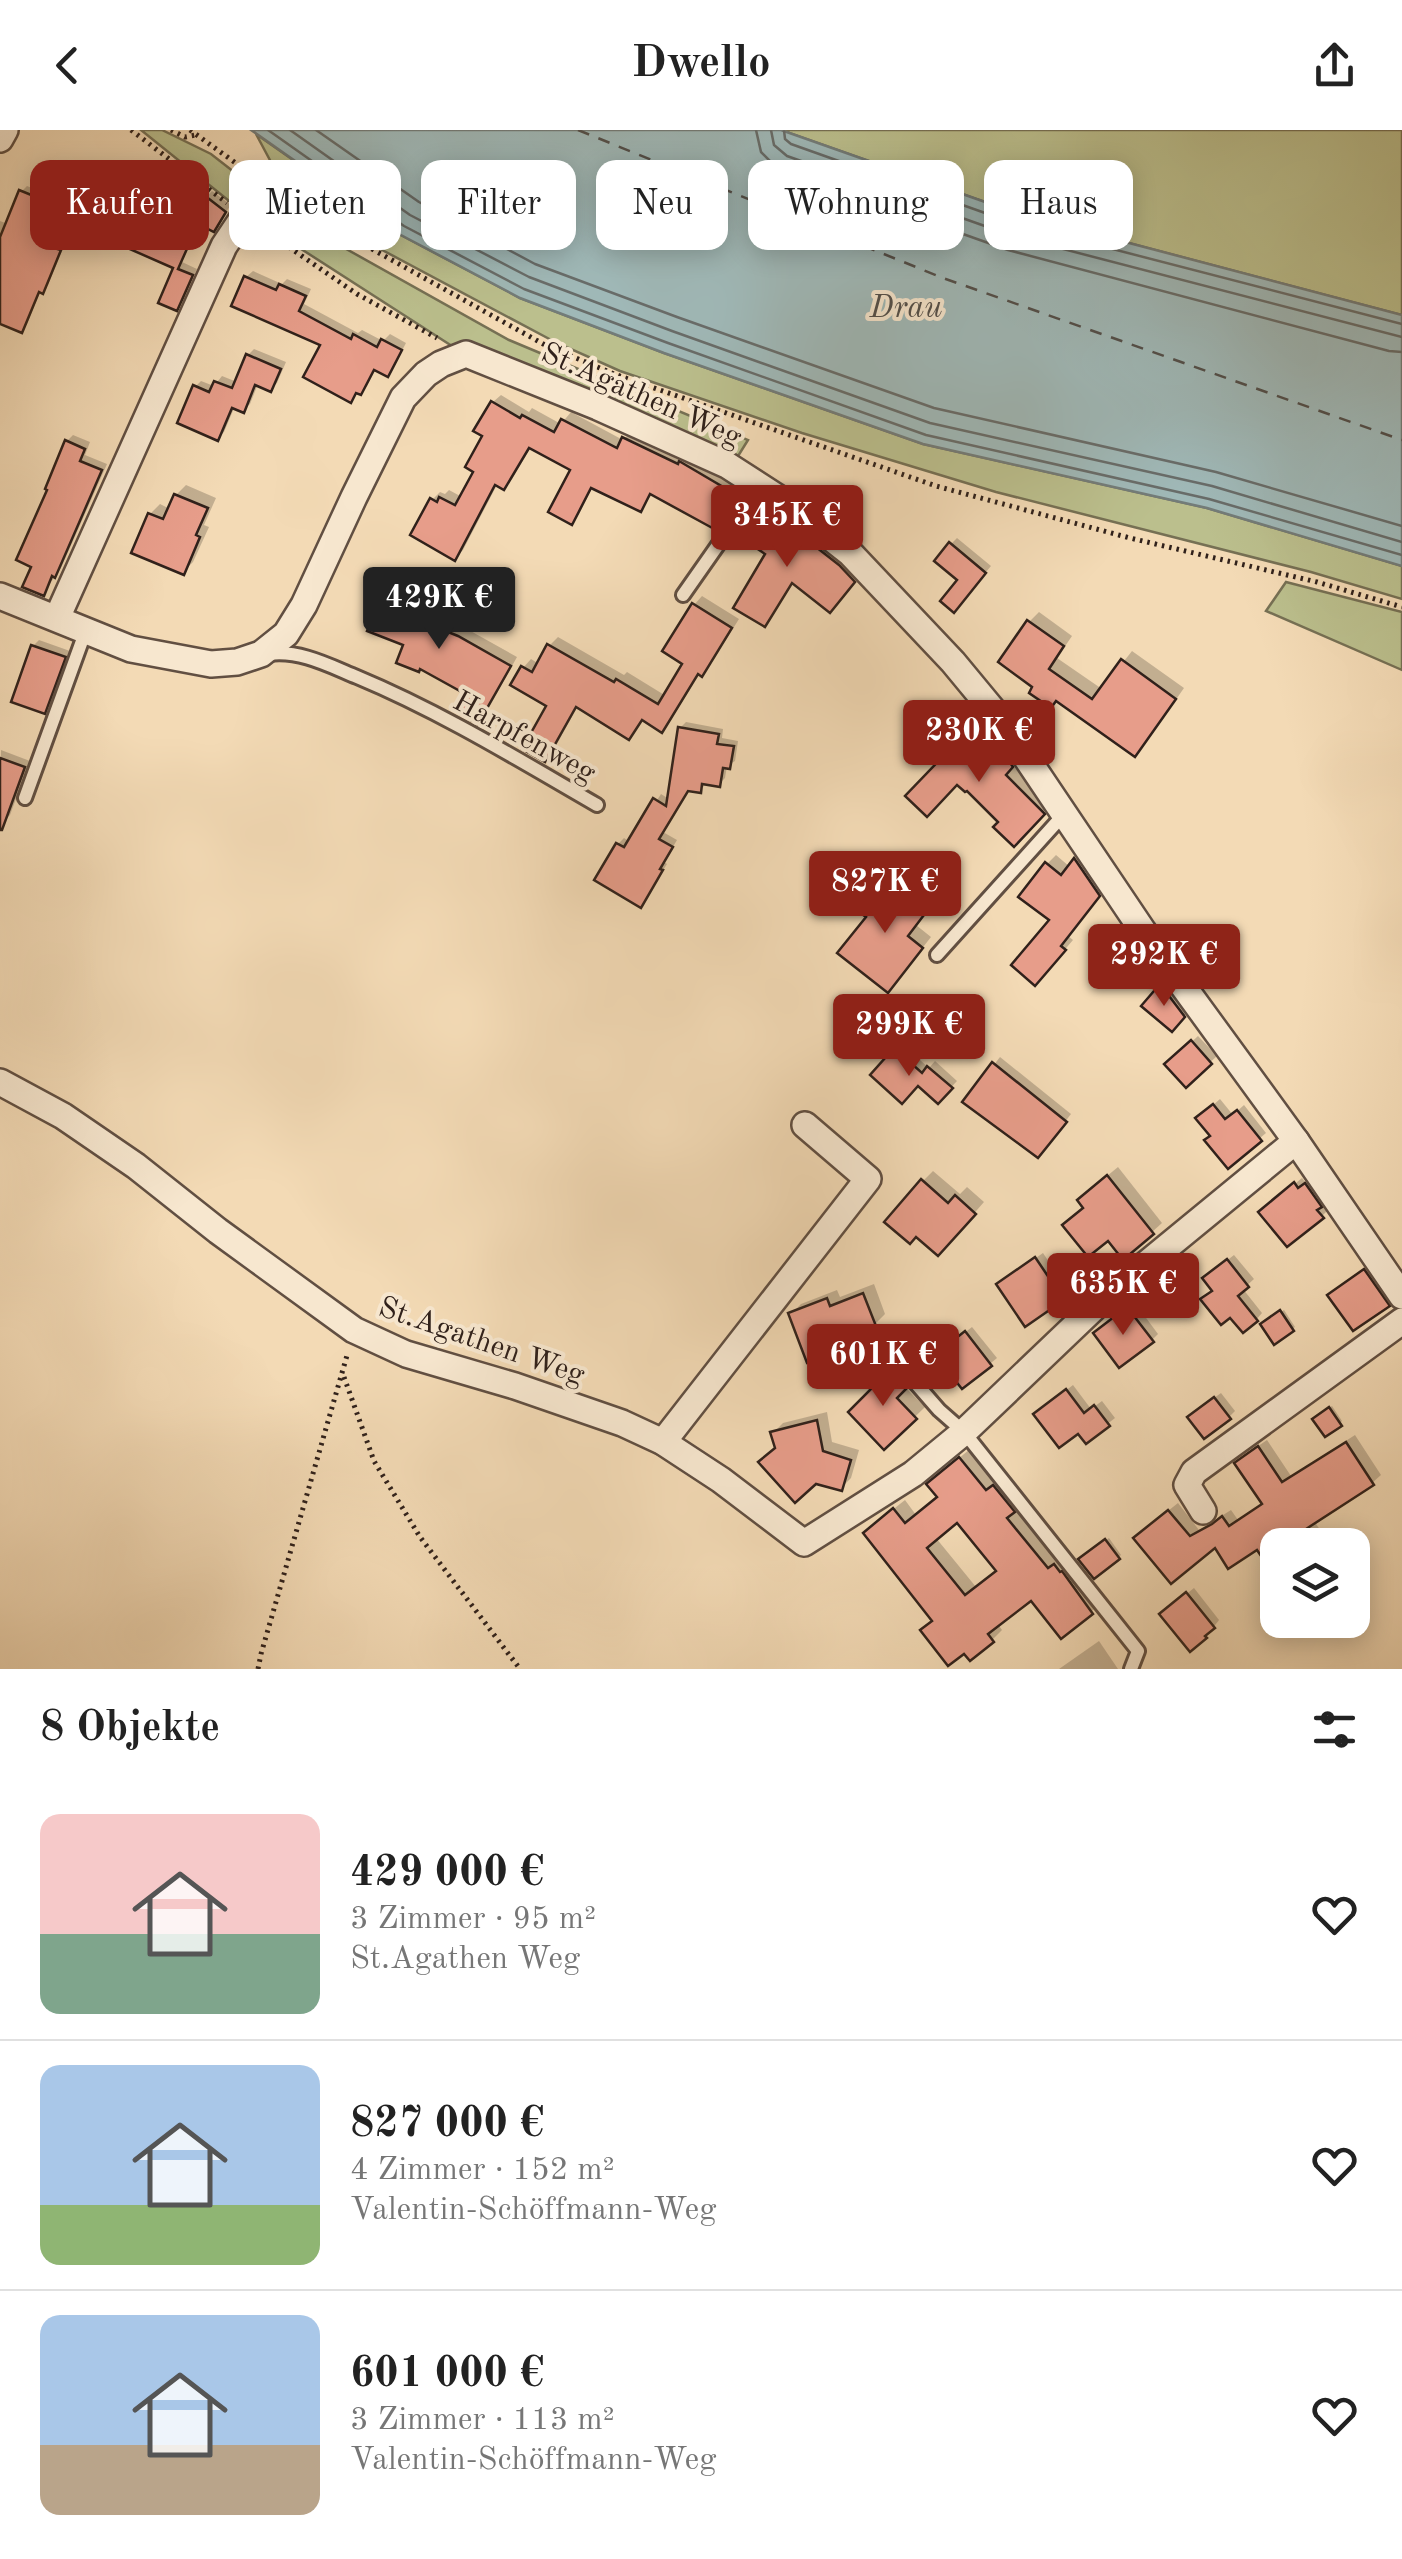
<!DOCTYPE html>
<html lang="de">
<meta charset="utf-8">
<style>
:root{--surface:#fff;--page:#f6f6f6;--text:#222;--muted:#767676;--line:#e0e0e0;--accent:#8f2418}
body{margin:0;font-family:"Old Standard TT",serif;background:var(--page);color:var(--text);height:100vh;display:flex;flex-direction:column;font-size:38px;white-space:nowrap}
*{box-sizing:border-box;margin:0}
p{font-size:32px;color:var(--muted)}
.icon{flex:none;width:55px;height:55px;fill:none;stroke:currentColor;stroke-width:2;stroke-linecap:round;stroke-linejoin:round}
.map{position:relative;height:1539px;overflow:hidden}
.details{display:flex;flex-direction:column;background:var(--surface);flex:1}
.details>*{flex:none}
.banner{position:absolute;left:30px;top:30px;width:1342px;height:90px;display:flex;gap:20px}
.buttons{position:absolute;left:1260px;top:1398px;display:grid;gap:20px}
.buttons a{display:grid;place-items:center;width:110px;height:110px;border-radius:20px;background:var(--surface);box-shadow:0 5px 25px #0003;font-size:50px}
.price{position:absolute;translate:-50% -85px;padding:0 22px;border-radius:10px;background:var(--accent);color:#fff;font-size:32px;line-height:65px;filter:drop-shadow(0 2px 5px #0008)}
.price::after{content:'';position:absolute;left:50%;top:60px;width:30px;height:22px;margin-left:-15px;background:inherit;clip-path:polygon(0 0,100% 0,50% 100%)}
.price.selected{background:#222;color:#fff}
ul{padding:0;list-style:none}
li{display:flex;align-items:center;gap:30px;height:250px;padding:0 40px}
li+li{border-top:2px solid var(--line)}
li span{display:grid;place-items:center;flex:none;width:280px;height:200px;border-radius:20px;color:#555}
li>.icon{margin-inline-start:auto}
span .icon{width:120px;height:120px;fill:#fffc;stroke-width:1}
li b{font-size:42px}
h2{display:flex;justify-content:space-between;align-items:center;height:120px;padding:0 40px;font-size:42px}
.chip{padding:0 35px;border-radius:20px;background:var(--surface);box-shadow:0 5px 25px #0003;font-size:35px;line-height:90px}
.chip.selected{background:var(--accent);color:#fff}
header{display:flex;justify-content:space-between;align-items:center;height:130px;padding:0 40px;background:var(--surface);font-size:45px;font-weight:600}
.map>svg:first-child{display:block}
.green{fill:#bbbf8d;stroke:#767054;stroke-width:2.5}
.water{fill:#9fb8b7;stroke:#737c79;stroke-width:2.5}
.shadow{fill:#0003;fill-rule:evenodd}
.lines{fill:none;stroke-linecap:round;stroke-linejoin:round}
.shore{stroke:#686c69;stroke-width:2.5}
.ferry{stroke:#514e4a;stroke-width:2.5;stroke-dasharray:12 10;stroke-linecap:butt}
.building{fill:#e79d8a;stroke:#30211b;stroke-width:2.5;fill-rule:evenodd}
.service-casing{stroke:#614f42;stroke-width:18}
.minor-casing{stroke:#614f42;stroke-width:30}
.path{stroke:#30211b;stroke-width:5;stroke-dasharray:2.5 5;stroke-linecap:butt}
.service{stroke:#f7e7cf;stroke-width:12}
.minor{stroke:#f7e7cf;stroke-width:25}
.labels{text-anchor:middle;stroke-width:8;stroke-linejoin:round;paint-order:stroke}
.street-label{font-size:30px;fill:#30211b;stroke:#f7e7cf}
.water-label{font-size:32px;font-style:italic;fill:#514e4a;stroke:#f7e7cf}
</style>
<header><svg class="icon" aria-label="back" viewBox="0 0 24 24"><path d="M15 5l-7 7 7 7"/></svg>Dwello<svg class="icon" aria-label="share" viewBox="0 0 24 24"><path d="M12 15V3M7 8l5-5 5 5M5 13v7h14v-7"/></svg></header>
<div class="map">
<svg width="1402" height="1539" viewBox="0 0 1402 1539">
<rect width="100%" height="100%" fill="#f3dab5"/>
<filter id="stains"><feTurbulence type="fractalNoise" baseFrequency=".002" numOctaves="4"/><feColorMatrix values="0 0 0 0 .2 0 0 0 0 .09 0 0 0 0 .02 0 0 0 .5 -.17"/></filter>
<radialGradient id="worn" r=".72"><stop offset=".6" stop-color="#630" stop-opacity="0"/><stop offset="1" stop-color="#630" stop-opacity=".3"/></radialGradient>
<g class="green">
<polygon points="141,0 162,0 211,24 298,92 509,210 748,310 735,331 472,218 452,216 239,79"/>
<polygon points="781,0 1402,0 1402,185 1019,84"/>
<polygon points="256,4 399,104 520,168 664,223 923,314 1207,378 1402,436 1402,469 1311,442 996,362 802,303 620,241 555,212 339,97 287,62"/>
<polygon points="1286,452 1402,482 1402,540 1266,481"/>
</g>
<polygon class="water" points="251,0 781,0 1019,84 1402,185 1402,436 1207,378 923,314 664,223 520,168 399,104"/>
<g class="shadow">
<polygon points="144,40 205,68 212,61 231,75 213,99 200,92 182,132 197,139 183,172 176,178 176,137 138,46"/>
<polygon points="27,56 60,69 58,74 75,80 61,113 65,114 48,155 41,160 27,194 21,200 0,192 0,91 8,94 21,62"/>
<polygon points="253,141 282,154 287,149 311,159 304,174 358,203 362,200 383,211 390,204 406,213 393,238 387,244 376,238 367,256 360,262 358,261 350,270 323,214 246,147"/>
<polygon points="254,219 286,232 277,253 270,259 258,254 250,274 243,280 235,276 224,302 218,308 195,257 201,251 214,256 222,246 237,252 248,225"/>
<polygon points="501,265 529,282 532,278 561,294 571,282 623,310 632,301 745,358 724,389 653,363 641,379 593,356 579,384 572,392 573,338 531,317 512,349 504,357 498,353 463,420 455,428 432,370 440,362 445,364 449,360 462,367 477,341 493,272"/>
<polygon points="73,305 90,312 85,325 107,334 61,438 43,463 34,435 67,311"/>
<polygon points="186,355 216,368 204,395 209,397 193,432 183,442 150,384 160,374 170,379 176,365"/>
<polygon points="764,373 823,411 859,444 836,473 793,451 765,494 768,423 758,379"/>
<polygon points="957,408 991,436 960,473 960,450 951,414"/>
<polygon points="396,449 435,465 428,483 467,499 517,527 486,583 478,591 470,564 406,514 387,458"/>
<polygon points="702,466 739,489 710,535 700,543 670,591 662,600 644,588 629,607 578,576 553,621 545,629 549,575 523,538 531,529 539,534 549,516 558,507 624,545 627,542 666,566 685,533 694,475"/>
<polygon points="1039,482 1072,506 1057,528 1102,559 1132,521 1184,558 1145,614 1135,624 1036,556 1029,492"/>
<polygon points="39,510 70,521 51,574 44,581 33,516"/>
<polygon points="985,586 1020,627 1012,635 1051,674 1014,713 1001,691 957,652 908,666"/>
<polygon points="686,592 723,599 722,608 738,611 735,631 727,636 725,648 719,654 706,654 700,660 690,658 663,702 677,710 664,732 667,734 641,775 618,714 624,708 630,712 661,664 669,669 680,598"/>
<polygon points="1,620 30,631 10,685 4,691 0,690"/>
<polygon points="1084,721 1107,756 1068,806 1073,810 1044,844 1053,790 1047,734 1056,725 1070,737"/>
<polygon points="897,740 935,770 916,795 931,807 897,850 869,787 888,750"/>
<polygon points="1167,850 1190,879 1178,893 1145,876"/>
<polygon points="1198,906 1217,926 1186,954 1168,934"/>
<polygon points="902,914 929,938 935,931 957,951 938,971 918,953 874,945"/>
<polygon points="1000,927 1071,984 1044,1019 966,971"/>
<polygon points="1220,969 1233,985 1244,975 1266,1003 1228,1035 1213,1005 1205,982"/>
<polygon points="1118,1037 1162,1093 1152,1102 1086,1077 1090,1060"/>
<polygon points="933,1041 960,1064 967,1057 984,1072 948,1113 923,1051"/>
<polygon points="1302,1048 1306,1053 1312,1048 1326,1069 1322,1073 1328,1080 1322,1086 1268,1076"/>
<polygon points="1043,1123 1069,1162 1063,1168 1005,1149"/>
<polygon points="1234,1125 1254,1149 1243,1159 1262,1183 1256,1190 1231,1184 1214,1160 1212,1142"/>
<polygon points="1371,1135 1394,1168 1388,1174 1337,1159"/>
<polygon points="874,1154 885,1184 875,1194 867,1197 870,1201 861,1210 809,1230 791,1184 801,1174 837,1160 840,1167"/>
<polygon points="1135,1173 1158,1204 1152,1210 1102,1197"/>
<polygon points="1284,1180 1295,1197 1274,1211 1265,1192"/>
<polygon points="972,1197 997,1228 963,1256 944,1219"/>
<polygon points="895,1227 915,1247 905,1257 925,1277 884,1317 874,1259 868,1253"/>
<polygon points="1073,1255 1091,1279 1102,1271 1115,1288 1087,1310 1043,1278"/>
<polygon points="1221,1263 1235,1281 1229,1287 1196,1281"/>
<polygon points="1332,1276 1342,1291 1326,1304 1317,1287"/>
<polygon points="827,1282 832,1312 859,1320 851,1348 841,1358 778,1317 773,1303 783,1293"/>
<polygon points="1355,1305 1381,1345 1372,1353 1314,1391 1323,1404 1311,1415 1258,1417 1216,1415 1144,1400 1178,1373 1199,1400 1231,1380 1238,1390 1264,1373 1245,1325 1267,1310 1291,1346"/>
<path d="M970,1319L1101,1472L1091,1482L1031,1467L997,1493L1002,1500L992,1510L935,1490L876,1393L905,1370L916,1385L939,1366V1345ZM958,1390L998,1440L976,1457L936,1408Z"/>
<polygon points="1109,1408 1121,1425 1094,1446 1081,1429"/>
<polygon points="1194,1458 1219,1490 1206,1507 1169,1478"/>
<polygon points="1099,1511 1118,1539 1059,1539"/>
</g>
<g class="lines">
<g class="shore">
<polyline points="268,0 404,96 524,159 668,213 926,305 1209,369 1402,425"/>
<polyline points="290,0 410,85 529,147 672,201 930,293 1212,356 1402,412"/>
<polyline points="316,0 419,72 535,134 677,187 934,278 1216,342 1402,396"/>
<polyline points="756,0 761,22 777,38 1008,120 1389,221 1402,222"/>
<polyline points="771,0 774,15 787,26 1013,106 1402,207"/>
<polyline points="784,0 785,9 791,14 1016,94 1402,194"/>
</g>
<polyline class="ferry" points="578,0 943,148 1402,310"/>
</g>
<g class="building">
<polygon points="136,45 200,74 204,65 226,82 214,102 198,94 178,139 193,145 177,181 158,173 173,138 107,109"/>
<polygon points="19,60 56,75 54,80 70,87 57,119 61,120 43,164 39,162 22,203 0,194 0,107"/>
<polygon points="244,146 276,160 279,154 306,166 299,181 351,209 353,204 377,217 381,209 402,220 388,247 374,240 361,265 356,263 351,273 303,247 320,215 231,176"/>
<polygon points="246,224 281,239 271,262 255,255 244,283 232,278 218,311 177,293 193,255 209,262 214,251 232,258"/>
<polygon points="491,271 520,288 522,285 554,302 561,289 617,318 622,307 678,334 679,331 740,367 716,400 650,364 641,382 591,358 572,395 548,382 570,340 529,318 504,360 495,355 455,431 410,405 430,368 437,372 439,367 455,375 473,342 465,337 482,306 473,301"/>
<polygon points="65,310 85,319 80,331 102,340 55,448 52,446 44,466 22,457 31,437 16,430 47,360 45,359"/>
<polygon points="174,364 208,378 196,405 200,407 184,445 131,423 148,383 163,389"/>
<polygon points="756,378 816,417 839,435 855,452 830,483 792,453 765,497 733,478 765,424 737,405"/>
<polygon points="949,412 986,443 954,483 940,471 957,450 934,431"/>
<polygon points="385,456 429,473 421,491 458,506 511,536 478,594 457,582 467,565 420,539 419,542 396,533 403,515 367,501"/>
<polygon points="692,473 732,498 702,547 698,544 662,603 642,590 629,610 576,577 545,632 522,619 546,576 510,555 521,536 532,542 547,514 614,552 616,549 658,574 682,534 662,521"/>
<polygon points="1027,490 1064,516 1049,539 1092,569 1121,529 1176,569 1135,627 1056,571 1051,578 1029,563 1032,557 998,532"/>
<polygon points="31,515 66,527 45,584 11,572"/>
<polygon points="976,592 997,613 1013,637 1006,645 1045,684 1014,717 993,697 998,692 967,661 965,662 957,655 927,687 905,666"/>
<polygon points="678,597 719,604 717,614 734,616 730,639 723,638 720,657 702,654 701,663 688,661 659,709 673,717 660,739 663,740 641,778 594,750 616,713 624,717 653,668 666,676"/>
<polygon points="0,628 25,637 2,700 0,700"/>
<polygon points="1074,728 1100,766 1061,816 1066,820 1035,856 1011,835 1049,790 1018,767 1045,732 1061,745"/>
<polygon points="886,748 927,781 908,806 923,818 888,863 837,823 866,787 859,782"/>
<polygon points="1160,854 1185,887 1172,902 1141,876"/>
<polygon points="1191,910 1212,934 1186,958 1164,934"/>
<polygon points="894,918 922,943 927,936 953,958 938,974 918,956 902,974 870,945"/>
<polygon points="992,932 1067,992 1038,1028 962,972"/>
<polygon points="1213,974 1225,989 1237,980 1262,1011 1228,1039 1204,1010 1210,1006 1195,988"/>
<polygon points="1107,1045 1154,1104 1123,1130 1108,1111 1088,1127 1062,1095 1083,1078 1077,1070"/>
<polygon points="921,1049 948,1073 955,1065 976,1084 938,1126 916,1107 910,1114 884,1092"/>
<polygon points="1294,1052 1298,1058 1305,1053 1322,1077 1317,1080 1324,1088 1287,1117 1258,1082"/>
<polygon points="1035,1127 1064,1170 1025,1197 996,1154"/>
<polygon points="1227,1129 1249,1157 1238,1166 1258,1191 1243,1203 1230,1188 1221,1195 1200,1169 1212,1161 1202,1148"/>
<polygon points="1364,1139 1390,1176 1353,1201 1327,1165"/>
<polygon points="863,1163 876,1196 855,1205 862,1212 807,1233 788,1183 827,1168 830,1176"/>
<polygon points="1127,1177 1154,1212 1119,1238 1093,1203"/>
<polygon points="1280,1180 1294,1201 1274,1215 1260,1194"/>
<polygon points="965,1201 992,1236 962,1259 935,1225"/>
<polygon points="884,1235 907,1258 897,1268 917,1289 884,1320 848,1282 871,1259 865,1253"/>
<polygon points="1066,1259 1084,1283 1094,1275 1110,1296 1086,1314 1078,1304 1059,1318 1033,1284"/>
<polygon points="1214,1267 1231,1289 1204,1309 1187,1287"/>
<polygon points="1329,1277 1342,1296 1325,1307 1312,1289"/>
<polygon points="817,1290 823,1321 851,1330 842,1361 816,1354 795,1373 758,1332 775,1318 770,1302"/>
<polygon points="1346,1312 1374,1355 1306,1399 1317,1415 1278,1415 1278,1451 1257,1420 1228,1439 1215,1418 1171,1454 1133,1408 1168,1380 1190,1406 1212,1394 1222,1386 1229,1396 1262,1374 1234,1333 1258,1316 1282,1352"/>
<path d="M959,1327L986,1360L993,1355L1015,1382L1007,1388L1048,1438L1054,1434L1060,1442L1062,1441L1093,1484L1061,1509L1031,1471L988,1504L994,1512L970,1531L964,1524L948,1536L920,1500L932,1491L863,1403L893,1378L905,1393L937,1367L926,1354ZM957,1393L996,1441L965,1465L927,1418Z"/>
<polygon points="1105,1409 1120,1429 1094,1449 1078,1429"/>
<polygon points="1186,1462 1215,1498 1205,1506 1207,1508 1190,1522 1159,1484"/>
</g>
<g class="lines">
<g class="service-casing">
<g id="service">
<polyline points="683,465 760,355"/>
<path d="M269,524C300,520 328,535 357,547C441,582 519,630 597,675"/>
<polyline points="25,668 86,500"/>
<polyline points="937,825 1065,683"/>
<polyline points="878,1210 939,1280 964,1302 1138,1521 1131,1539"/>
</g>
</g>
<g class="minor-casing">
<g id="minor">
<polyline points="0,9 5,0"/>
<polyline points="0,466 131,519 211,534 237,532 261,524 286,504 304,475 354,367 403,268 426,244 441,234 466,224 598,277 727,335 789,375 850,423 953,532 1001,590 1143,801 1296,1011 1402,1166"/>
<polyline points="57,488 224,116 244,86"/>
<polyline points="0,952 63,986 136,1036 218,1101 354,1200 406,1224 515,1256 622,1293 663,1312 721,1350 804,1413 913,1344 964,1302 1100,1172 1296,1011"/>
<polyline points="663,1312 868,1049 805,995"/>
<polyline points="1203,1381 1187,1355 1194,1342 1402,1191"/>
</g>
</g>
<g class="path">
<polyline points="131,0 227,73"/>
<polyline points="171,0 185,7 196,5"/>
<polyline points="190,0 298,78 545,215 614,244 936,356 1130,408 1317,452 1402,477"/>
<polyline points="264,100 357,164 437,208"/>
<polyline points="344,1247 374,1331 420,1407 520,1539"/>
<polyline points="258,1539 261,1524 348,1222"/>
</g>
<use href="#service" class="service"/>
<use href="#minor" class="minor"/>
</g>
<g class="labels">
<g class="street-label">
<text transform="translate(642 264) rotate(24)" y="10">St.Agathen Weg</text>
<text transform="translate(525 606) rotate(29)" y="10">Harpfenweg</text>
<text transform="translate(482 1210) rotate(19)" y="10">St.Agathen Weg</text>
</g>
<g class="water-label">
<text x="906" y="187">Drau</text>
</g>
</g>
<rect width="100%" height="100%" filter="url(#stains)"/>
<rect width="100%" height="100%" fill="url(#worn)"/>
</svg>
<div class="buttons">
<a><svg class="icon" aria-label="layers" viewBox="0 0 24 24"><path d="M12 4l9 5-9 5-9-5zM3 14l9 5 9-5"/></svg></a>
</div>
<b class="price" style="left:787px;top:440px">345K €</b>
<b class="price selected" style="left:439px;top:522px">429K €</b>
<b class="price" style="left:979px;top:655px">230K €</b>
<b class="price" style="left:885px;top:806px">827K €</b>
<b class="price" style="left:1164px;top:879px">292K €</b>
<b class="price" style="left:909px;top:949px">299K €</b>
<b class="price" style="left:1123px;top:1208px">635K €</b>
<b class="price" style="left:883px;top:1279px">601K €</b>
<div class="banner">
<a class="chip selected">Kaufen</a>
<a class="chip">Mieten</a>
<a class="chip">Filter</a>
<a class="chip">Neu</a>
<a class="chip">Wohnung</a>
<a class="chip">Haus</a>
</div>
</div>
<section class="details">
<h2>8 Objekte<svg class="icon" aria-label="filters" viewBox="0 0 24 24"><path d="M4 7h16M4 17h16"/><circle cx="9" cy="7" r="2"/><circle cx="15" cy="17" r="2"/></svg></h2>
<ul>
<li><span style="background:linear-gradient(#f6c9c9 60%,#7fa58c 0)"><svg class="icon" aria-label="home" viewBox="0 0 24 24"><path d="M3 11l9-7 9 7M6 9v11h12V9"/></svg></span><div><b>429 000 €</b><p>3 Zimmer · 95 m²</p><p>St.Agathen Weg</p></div><svg class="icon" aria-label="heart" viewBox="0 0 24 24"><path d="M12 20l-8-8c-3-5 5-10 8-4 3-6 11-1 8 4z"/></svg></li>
<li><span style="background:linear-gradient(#a9c7e8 70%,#8fb573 0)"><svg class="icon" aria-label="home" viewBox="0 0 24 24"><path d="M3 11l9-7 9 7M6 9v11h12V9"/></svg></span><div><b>827 000 €</b><p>4 Zimmer · 152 m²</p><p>Valentin-Schöffmann-Weg</p></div><svg class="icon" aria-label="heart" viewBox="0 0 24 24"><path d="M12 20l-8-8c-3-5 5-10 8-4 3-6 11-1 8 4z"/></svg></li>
<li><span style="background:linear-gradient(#a9c7e8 65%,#b9a48a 0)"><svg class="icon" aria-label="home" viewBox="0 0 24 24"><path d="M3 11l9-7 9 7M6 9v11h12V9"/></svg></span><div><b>601 000 €</b><p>3 Zimmer · 113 m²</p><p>Valentin-Schöffmann-Weg</p></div><svg class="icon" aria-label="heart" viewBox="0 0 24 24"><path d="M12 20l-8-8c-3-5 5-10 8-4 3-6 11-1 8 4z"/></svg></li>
</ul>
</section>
